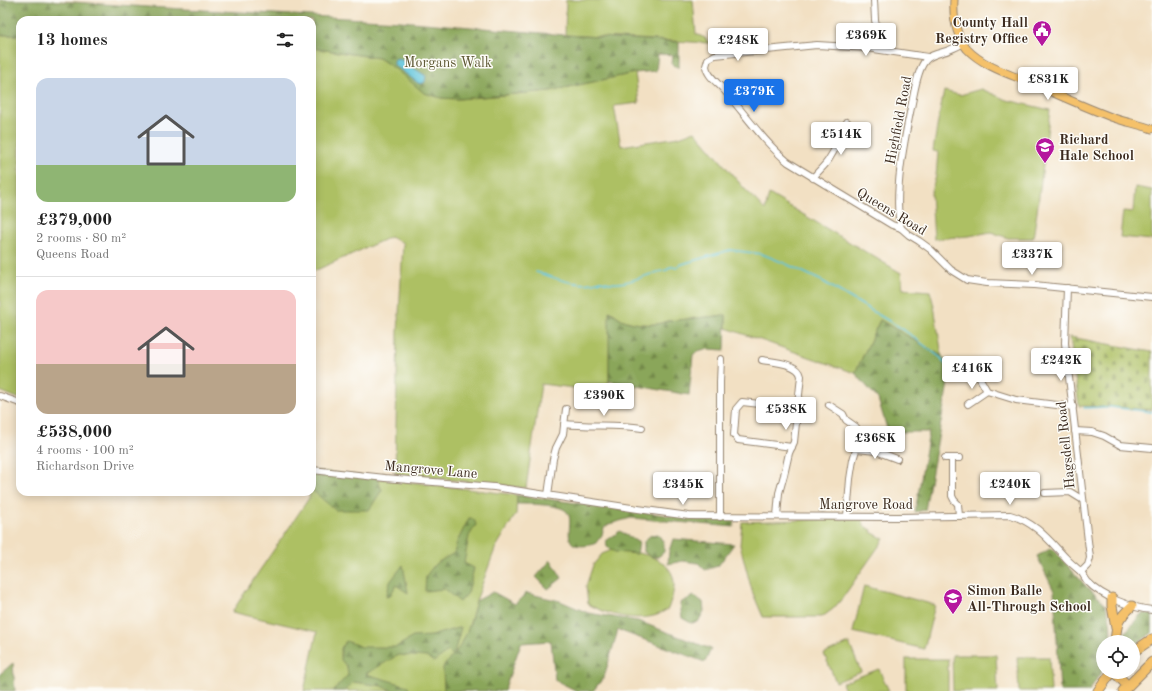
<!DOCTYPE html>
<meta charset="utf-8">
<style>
:root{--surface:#fff;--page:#f6f6f6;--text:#222;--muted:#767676;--line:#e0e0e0;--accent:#1a73e8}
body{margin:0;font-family:"Old Standard TT",serif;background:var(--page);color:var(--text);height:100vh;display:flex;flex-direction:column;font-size:15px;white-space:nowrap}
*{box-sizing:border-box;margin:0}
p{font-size:13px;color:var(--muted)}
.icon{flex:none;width:22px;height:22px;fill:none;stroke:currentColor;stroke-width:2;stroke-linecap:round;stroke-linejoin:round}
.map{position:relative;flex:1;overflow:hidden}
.drawer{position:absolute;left:16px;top:16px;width:300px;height:480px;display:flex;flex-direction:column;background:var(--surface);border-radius:12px;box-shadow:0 2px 10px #0003}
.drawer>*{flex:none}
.tools{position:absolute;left:1096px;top:635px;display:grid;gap:8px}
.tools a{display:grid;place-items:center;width:44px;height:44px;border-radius:50%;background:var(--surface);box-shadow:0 2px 10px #0003;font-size:20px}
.price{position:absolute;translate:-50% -34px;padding:0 9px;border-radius:4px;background:#fff;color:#222;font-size:13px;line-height:26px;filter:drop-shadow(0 1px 2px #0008)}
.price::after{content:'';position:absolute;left:50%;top:24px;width:12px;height:9px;margin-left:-6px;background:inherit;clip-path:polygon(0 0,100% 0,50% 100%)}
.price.on{background:var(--accent);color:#fff}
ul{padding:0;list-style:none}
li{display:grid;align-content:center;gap:8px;height:212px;padding:0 20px}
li+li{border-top:1px solid var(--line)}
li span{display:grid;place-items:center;height:124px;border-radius:12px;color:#555}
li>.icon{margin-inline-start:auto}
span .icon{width:72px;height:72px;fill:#fffc;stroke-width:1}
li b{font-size:17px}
h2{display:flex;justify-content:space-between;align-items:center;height:48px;padding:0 20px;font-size:17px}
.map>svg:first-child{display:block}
.green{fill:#adc064;stroke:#747541}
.forest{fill:url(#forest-firs);stroke:#62683c}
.cemetery{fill:url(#cemetery-stones);stroke:#747541}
.water{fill:#5ec4db;stroke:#4c777c}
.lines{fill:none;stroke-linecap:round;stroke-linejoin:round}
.stream{stroke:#5ec4db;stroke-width:1.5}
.minor-casing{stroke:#968570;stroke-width:8}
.major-casing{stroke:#968570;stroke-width:9}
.highway-casing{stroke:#968570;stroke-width:11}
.minor{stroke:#fff;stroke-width:6}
.major{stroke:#f5c16b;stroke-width:7}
.highway{stroke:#f5c16b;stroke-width:9}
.labels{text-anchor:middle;stroke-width:3;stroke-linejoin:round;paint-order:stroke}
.poi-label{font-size:14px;font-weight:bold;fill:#3b2a1e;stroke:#fdfcf7;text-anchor:start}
.park-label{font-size:14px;fill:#5d5733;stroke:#fdfcf7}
.street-label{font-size:14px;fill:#3b2a1e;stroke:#fdfcf7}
</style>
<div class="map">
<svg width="1152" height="691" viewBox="0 0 1152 691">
<defs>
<pattern id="forest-firs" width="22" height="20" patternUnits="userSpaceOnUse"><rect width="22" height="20" fill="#8aa65a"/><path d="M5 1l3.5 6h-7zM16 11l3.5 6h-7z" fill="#72874a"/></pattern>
<pattern id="cemetery-stones" width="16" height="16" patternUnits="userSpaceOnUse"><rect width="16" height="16" fill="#adc064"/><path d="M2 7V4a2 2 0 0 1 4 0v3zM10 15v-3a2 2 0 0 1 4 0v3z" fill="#8e9c52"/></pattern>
</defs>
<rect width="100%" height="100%" fill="#fdfcf7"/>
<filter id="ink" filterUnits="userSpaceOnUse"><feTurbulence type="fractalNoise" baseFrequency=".025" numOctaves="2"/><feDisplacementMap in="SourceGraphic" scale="8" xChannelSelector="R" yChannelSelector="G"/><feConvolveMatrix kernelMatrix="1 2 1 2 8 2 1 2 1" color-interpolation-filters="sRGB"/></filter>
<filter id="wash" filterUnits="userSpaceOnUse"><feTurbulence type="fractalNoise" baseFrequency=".012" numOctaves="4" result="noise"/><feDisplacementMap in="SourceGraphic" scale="16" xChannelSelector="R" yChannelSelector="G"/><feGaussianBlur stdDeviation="0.9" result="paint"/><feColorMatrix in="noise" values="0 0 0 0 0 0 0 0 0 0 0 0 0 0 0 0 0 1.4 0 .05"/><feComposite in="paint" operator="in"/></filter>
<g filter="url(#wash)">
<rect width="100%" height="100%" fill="#f2e0c3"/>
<g class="green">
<polygon points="566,0 693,0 696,34 705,38 709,43 565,35"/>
<polygon points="0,35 20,35 20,399 0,391"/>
<path d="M312,48L379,58L441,98L458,99L550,91L635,73L639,103L614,106L621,146L679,137L695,131L743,187L765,210L769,194L901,273L903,289L930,291L934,306L942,356L880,320L855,373L726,328V315L668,321C656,326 639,325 626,321C620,319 615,314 610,311L609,380L608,392L541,384L526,488L395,474L398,332L403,243L390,237L312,272Z"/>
<polygon points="981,89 1007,100 1050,110 1037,212 1033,238 1008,238 991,232 969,236 934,239 931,193 936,176 938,152 933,151 938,121 944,91 960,95"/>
<polygon points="1135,187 1152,190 1152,240 1120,237 1123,211 1133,212"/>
<path d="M312,470L517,495L516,514L495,549L476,601L469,627L471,691H304L317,632L232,612C257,573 284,536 309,498L310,492H312Z"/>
<polygon points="863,518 864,526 872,530 871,532 884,539 841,600 833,609 822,617 763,617 752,591 740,545 742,522"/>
<path d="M612,550C635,551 677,556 674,588C673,595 670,603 668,609C664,611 660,614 657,615C635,622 607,615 588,604L586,586L593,565L602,554Z"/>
<polygon points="864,586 935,605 924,649 853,632"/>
<polygon points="849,643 861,672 836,682 824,654"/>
<polygon points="952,655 996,655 998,691 953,691"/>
<polygon points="1017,657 1049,657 1051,691 1019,691"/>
<rect x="906" y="659" width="42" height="32"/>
<polygon points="879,669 889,691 845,691 842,683"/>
</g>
<g class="forest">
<polygon points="0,0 44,0 148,7 400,21 565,35 679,42 679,68 672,64 673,55 658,54 656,71 635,73 550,91 458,99 441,98 424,93 398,71 379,58 312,48 312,20 20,20 20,35 0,35"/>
<path d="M609,311C615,314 620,319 626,321C639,325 656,326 668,321L726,315L725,350C714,350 701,346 693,355L689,395L609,381Z"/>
<polygon points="880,320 942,356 951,367 925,510 915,512 929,432 888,432 878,399 855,373"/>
<polygon points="312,472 376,477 382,490 369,510 335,510 312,490"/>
<path d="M517,495L702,520L734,518V527L631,518L609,524L604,528L602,535L595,544C553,554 578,521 566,511C559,504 528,504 517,504Z"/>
<path d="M469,518C474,518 475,521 476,525L469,536L464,563L474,568L468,593L460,602L444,589L425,591L426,576L435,564L454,553L457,542Z"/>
<polygon points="620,531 639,543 637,554 615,552 607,547 606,541"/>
<polygon points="658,534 664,543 664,552 658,557 651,557 644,552 644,541 651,535"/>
<polygon points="673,539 734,544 718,566 705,570 698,563 683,561 668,564 669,551"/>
<path d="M1052,548C1063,560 1074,573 1085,585C1091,591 1101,598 1105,605C1111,616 1111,630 1110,642H1103V669L1089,691H1060L1054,591L1037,556Z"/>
<polygon points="551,560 562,578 548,589 536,577"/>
<polygon points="403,565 408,593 396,585 390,596 386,597 390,582"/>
<path d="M493,592L515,604L526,593L560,601L588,613L638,621L711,649L705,662L618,630L604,677L593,691H577L555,680L551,641L521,643L504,691H444L443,667L453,655L448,651L434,662L427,657L398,655L366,674L408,686L409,691H393L382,686L353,682L345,691H333L348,675L347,667L341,660V648L346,641L362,647H396L413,637L431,636L461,627L454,654C467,639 471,620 476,601Z"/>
<polygon points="694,596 703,602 704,611 698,622 691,623 682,618 680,603"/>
<polygon points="1142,613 1152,614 1152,633 1133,646 1133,642 1123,642 1123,635"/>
<polygon points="13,663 15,691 0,691 0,674"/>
</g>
<polygon class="cemetery" points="1070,337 1152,352 1152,410 1110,407 1079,406"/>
<polygon class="water" points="396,58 400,59 426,76 425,82 421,84 418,83 394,65 394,61"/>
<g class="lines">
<g class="stream">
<path d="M536,272C556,278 580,289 601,281C624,289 645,273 667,270L670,267H674L676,268L679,265L730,250L762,254L784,263L822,281L904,330L941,358L945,364L965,369"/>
<polyline points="1084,408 1110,407 1152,412"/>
</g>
</g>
</g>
<g filter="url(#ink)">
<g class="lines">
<g class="minor-casing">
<g id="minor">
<polyline points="874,0 875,20 882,50"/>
<path d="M928,57L867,48L817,45L715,55L708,59L706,66C707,76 718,83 724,90C745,114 763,141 788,162L892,225L901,228L909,235L919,241L930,249L951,270L967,280L987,283L1034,285L1152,297"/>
<path d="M813,178C818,171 825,166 829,159C837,147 842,134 847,122"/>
<path d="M901,228C892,196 906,132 913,98C915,88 918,69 925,61C930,54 942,53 949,50C954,48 959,46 963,43"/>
<polyline points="1067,288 1065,343 1090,558 1088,565 1081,572"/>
<path d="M762,360C772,362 799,363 801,376L794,442L789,453L784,475L779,493L777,516"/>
<polyline points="967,368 978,375 987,391 1016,400 1073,407"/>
<polyline points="0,396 20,403"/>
<polyline points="968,404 987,391"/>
<polyline points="829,405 843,414 846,420 856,427 858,434 858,443 853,460 850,479 847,516"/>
<path d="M564,424C590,427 616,424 642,428"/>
<polyline points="1075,431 1092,432 1104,436 1120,445 1152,448"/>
<polyline points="792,447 738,440 734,435 736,409 742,402 797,408"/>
<polyline points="857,449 876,451 897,459"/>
<polyline points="945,458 960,458"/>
<polyline points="952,458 952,496 954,500 958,504 959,516"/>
<path d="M312,470L385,478L494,487L638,509L689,516L898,517L1010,515C1035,522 1048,539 1065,557C1070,563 1076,567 1081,572C1084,575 1085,579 1088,582C1102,597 1132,608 1152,610"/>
<polyline points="1045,493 1070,492 1083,500"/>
<polyline points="548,495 553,459 556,448 563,434 566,409"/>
<polyline points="720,517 720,382 721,359"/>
</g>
</g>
<g class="major-casing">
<path id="major" d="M954,0C953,18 955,35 967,49C982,65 1006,73 1026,81C1054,93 1082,106 1111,117C1124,122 1139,124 1152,129"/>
</g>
<g class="highway-casing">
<g id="highway">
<polyline points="1112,598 1112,606 1116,628"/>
<path d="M1115,642C1117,622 1117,620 1132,606"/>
<polyline points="1133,652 1152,639"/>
<polyline points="1114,672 1128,686"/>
<polyline points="1098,691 1112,672"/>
<polyline points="1123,691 1152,662"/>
</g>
</g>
<use href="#minor" class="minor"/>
<use href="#major" class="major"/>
<use href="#highway" class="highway"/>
</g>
</g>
<defs>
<g id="civic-pin" transform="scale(1)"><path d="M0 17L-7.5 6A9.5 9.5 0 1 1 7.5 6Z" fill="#b5179e" stroke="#fdfcf7"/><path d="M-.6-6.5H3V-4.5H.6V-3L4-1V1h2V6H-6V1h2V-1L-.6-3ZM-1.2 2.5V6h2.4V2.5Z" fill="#fff"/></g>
<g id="school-pin" transform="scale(1)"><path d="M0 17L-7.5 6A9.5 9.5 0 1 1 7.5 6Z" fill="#b5179e" stroke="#fdfcf7"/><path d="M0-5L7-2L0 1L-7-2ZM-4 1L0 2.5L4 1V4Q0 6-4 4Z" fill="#fff"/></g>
</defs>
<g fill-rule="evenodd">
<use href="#civic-pin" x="1042" y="30"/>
<use href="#school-pin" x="1045" y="147"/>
<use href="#school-pin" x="953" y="598"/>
</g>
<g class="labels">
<g class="poi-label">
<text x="1028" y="27" text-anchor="end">County Hall<tspan x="1028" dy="16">Registry Office</tspan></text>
<text x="1059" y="144">Richard<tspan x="1059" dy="16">Hale School</tspan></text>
<text x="967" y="595">Simon Balle<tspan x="967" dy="16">All-Through School</tspan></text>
</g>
<g class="park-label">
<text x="448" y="67">Morgans Walk</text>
</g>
<g class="street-label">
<text transform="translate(898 120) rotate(-79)" y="5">Highfield Road</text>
<text transform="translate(892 211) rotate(31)" y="5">Queens Road</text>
<text transform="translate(1065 445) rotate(-96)" y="5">Hagsdell Road</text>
<text transform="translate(431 469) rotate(5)" y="5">Mangrove Lane</text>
<text x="866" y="509">Mangrove Road</text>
</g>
</g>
</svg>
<div class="tools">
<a><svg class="icon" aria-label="locate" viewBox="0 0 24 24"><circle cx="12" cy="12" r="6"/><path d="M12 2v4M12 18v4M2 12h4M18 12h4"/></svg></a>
</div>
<b class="price" style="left:866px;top:57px">£369K</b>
<b class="price" style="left:738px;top:62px">£248K</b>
<b class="price" style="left:1048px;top:101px">£831K</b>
<b class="price on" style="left:754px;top:113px">£379K</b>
<b class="price" style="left:841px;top:156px">£514K</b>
<b class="price" style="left:1032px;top:276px">£337K</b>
<b class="price" style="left:1061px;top:382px">£242K</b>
<b class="price" style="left:972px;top:390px">£416K</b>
<b class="price" style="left:604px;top:417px">£390K</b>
<b class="price" style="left:786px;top:431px">£538K</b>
<b class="price" style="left:875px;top:460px">£368K</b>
<b class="price" style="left:683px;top:506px">£345K</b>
<b class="price" style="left:1010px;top:506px">£240K</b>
<section class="drawer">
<h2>13 homes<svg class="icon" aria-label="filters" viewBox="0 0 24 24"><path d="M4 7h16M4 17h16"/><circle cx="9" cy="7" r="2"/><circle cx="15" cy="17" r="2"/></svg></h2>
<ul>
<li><span style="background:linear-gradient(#c9d6e8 70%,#8fb573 0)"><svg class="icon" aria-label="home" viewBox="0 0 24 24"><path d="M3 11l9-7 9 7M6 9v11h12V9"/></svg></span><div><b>£379,000</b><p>2 rooms · 80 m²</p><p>Queens Road</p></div></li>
<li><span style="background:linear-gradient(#f6c9c9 60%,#b9a48a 0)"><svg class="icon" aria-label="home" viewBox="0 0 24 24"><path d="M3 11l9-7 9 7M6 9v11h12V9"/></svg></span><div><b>£538,000</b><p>4 rooms · 100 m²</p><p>Richardson Drive</p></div></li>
</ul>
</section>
</div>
